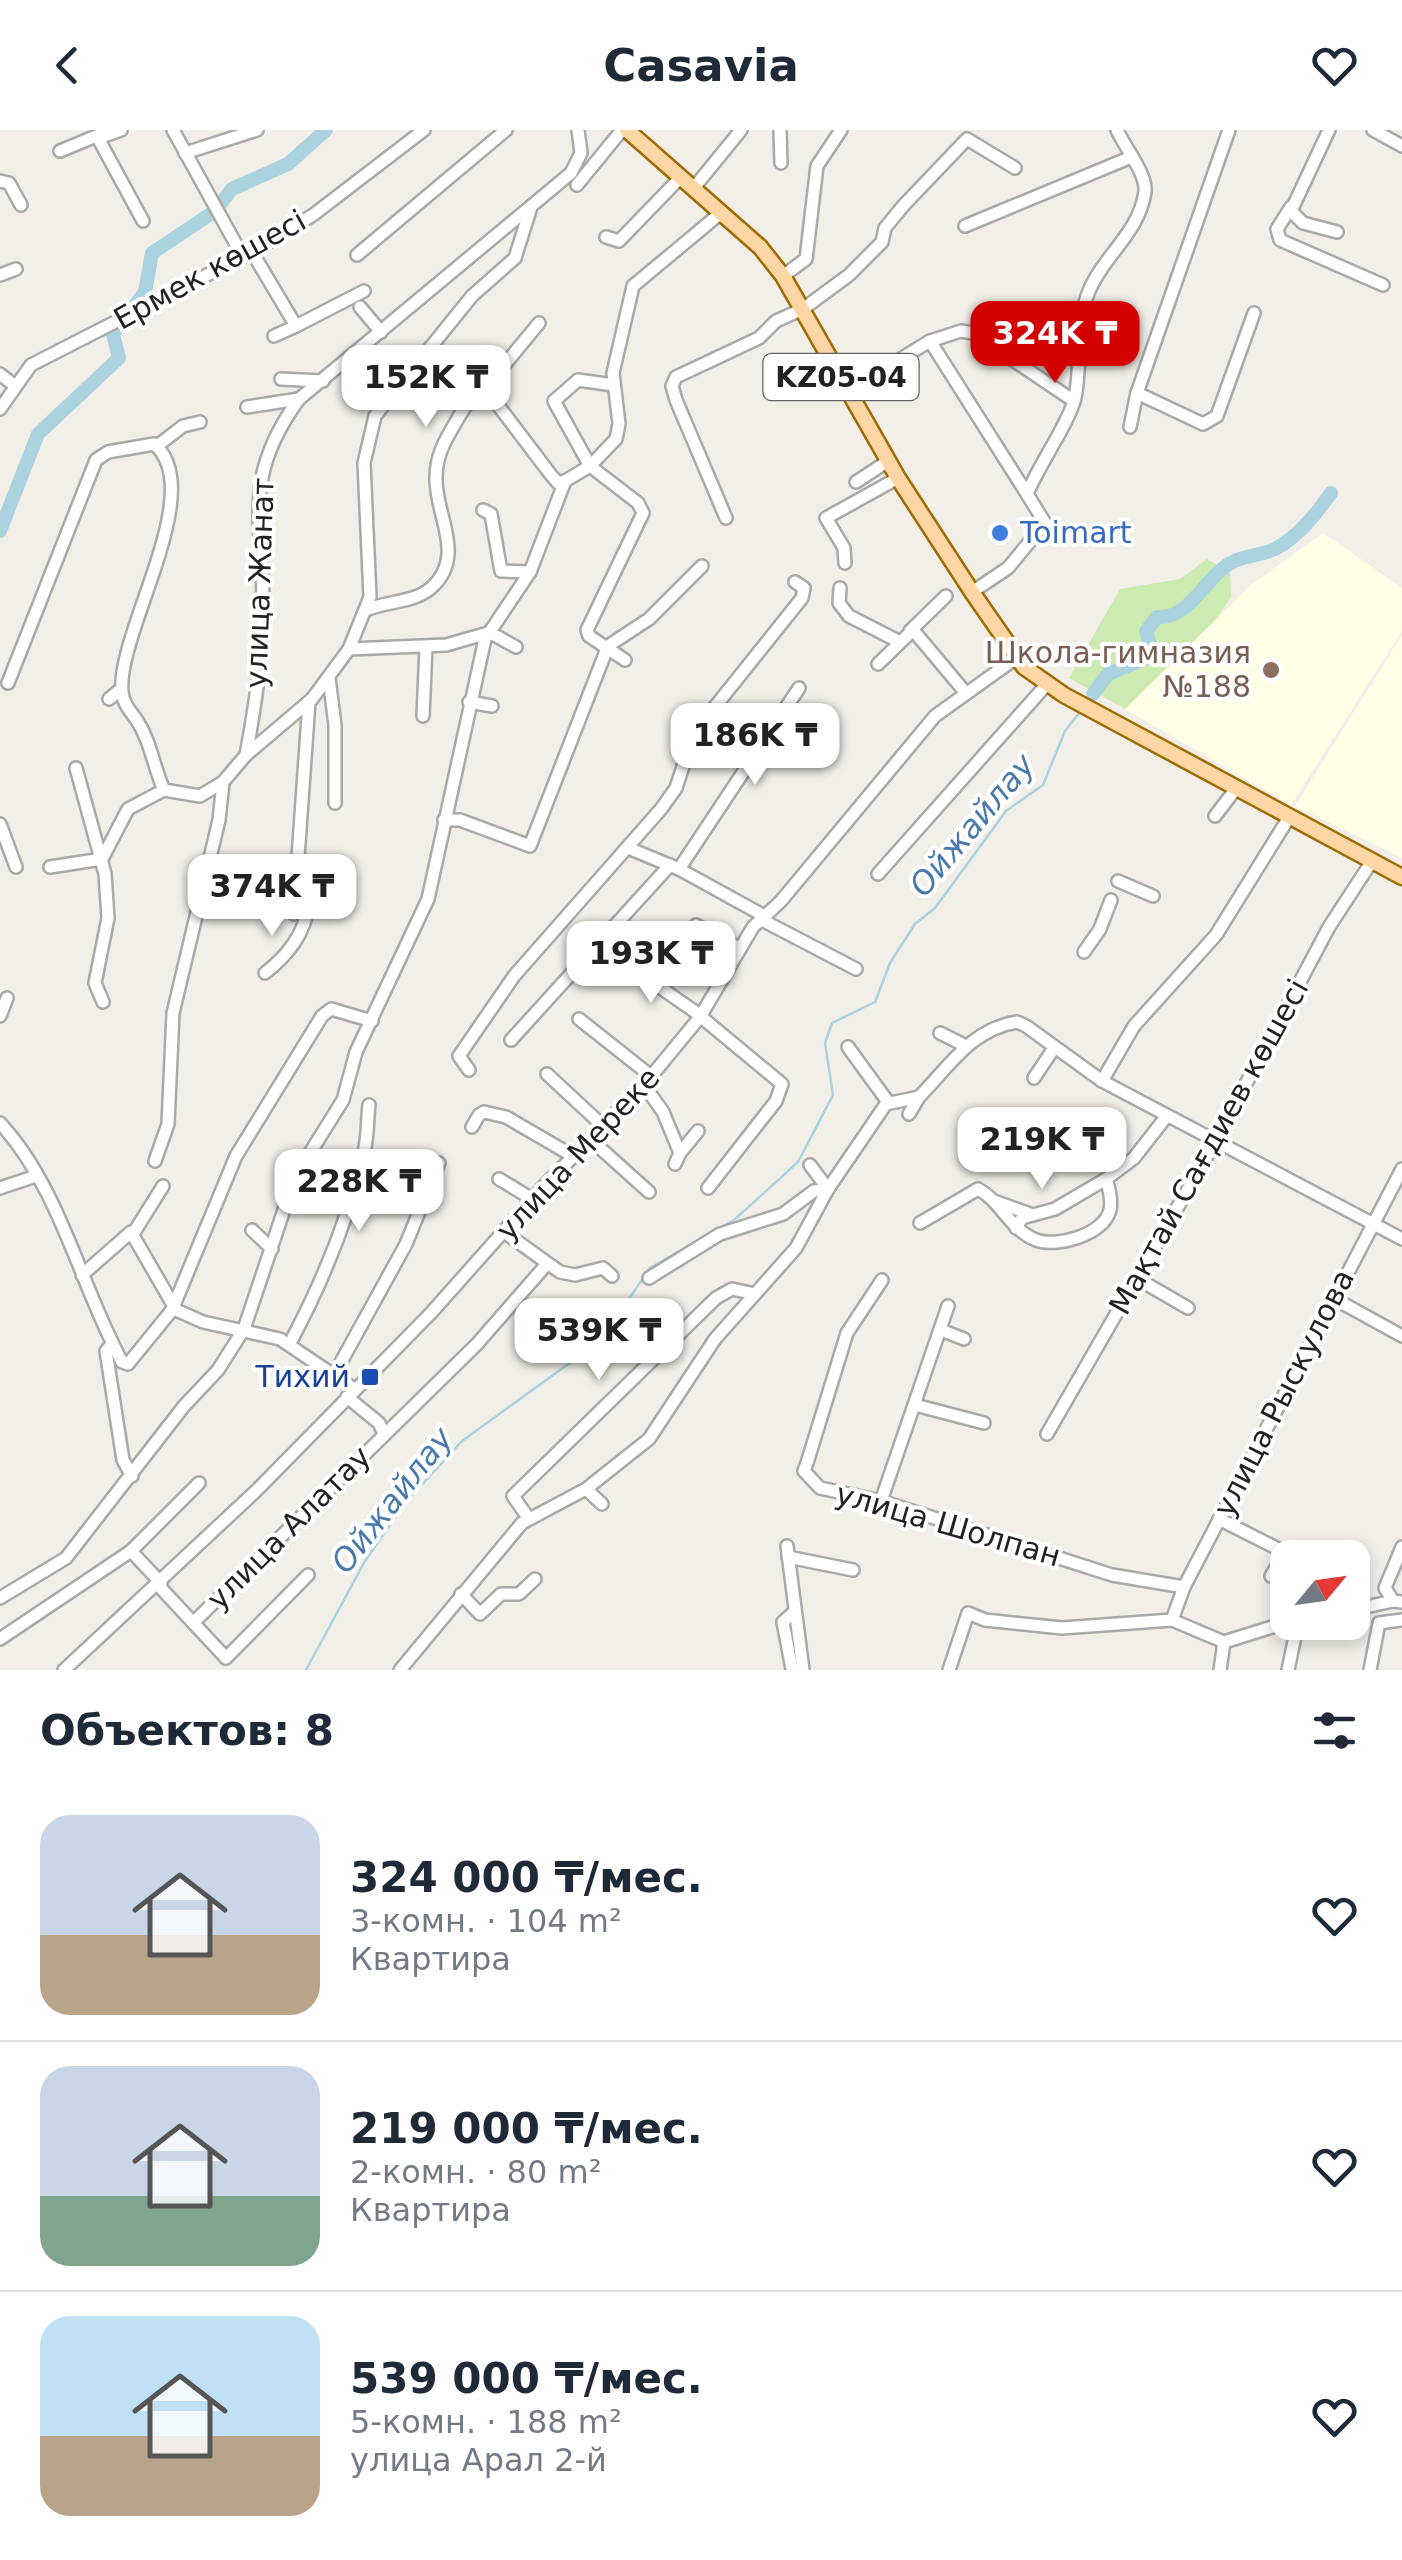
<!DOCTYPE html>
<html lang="ru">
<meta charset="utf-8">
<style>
:root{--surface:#fff;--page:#f2f2f3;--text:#1f2937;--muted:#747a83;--line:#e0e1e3;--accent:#d40000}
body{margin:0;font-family:"DejaVu Sans",sans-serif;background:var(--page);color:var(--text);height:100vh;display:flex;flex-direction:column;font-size:38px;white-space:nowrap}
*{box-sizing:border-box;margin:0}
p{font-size:32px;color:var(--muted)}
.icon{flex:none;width:55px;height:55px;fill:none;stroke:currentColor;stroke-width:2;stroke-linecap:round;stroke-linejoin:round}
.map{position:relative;height:1540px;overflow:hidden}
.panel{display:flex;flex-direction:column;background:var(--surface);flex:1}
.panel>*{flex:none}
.needle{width:65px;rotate:61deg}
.tools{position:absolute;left:1270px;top:1410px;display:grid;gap:20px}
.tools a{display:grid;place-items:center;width:100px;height:100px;border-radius:20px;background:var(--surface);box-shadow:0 5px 15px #0003;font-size:50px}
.price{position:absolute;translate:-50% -85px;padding:0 22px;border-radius:20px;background:#fff;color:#222;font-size:32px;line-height:65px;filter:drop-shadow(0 2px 5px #0008)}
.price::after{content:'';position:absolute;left:50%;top:60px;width:30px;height:22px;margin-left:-15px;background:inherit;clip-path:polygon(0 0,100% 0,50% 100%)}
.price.on{background:var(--accent);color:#fff}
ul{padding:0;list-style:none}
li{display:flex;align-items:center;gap:30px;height:250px;padding:0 40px}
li+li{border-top:2px solid var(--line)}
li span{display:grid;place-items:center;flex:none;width:280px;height:200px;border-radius:30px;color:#555}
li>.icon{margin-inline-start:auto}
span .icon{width:120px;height:120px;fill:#fffc;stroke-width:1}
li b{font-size:42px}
h2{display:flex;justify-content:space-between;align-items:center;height:120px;padding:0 40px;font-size:42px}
header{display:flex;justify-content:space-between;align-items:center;height:130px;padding:0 40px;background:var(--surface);font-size:45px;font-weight:700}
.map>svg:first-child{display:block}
.education{fill:#ffffe5}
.grass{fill:#cdebb0}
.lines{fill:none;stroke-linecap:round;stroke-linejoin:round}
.stream{stroke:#aad3df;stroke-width:2.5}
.river{stroke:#aad3df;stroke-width:14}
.minor-casing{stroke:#a9a9a9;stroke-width:16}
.major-casing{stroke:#a06b00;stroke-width:19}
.minor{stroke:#fff;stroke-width:11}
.major{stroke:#fcd6a4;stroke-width:14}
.shop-dot{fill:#3f7fe0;stroke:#fff;stroke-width:4}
.education-dot{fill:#8d6e63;stroke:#fff;stroke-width:4}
.transit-dot{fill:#1a4fb4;stroke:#fff;stroke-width:4}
.labels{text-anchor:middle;stroke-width:8;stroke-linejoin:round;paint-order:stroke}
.shield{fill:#fff;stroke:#646464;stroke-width:2.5}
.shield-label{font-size:28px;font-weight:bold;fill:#222}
.street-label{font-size:30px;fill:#222;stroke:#fff}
.shop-label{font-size:30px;fill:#366cbe;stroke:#fff;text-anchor:start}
.education-label{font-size:30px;fill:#785e54;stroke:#fff;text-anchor:end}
.transit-label{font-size:30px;fill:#164399;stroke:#fff;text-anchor:end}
.water-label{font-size:32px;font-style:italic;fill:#4a7aab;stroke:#fff}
</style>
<header><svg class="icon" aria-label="back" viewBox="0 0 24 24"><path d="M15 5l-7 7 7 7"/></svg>Casavia<svg class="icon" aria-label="heart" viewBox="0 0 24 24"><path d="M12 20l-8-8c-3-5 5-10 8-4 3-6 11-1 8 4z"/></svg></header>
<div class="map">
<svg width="1402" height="1540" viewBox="0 0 1402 1540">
<rect width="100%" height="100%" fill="#f2efe9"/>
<g class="education">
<polygon points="1323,403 1402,458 1402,501 1291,675 1125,579 1250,456"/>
<polygon points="1402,505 1402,728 1295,676"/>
</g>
<polygon class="grass" points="1207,429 1230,443 1231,467 1216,489 1125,579 1069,548 1120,459 1180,449"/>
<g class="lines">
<polyline class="stream" points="306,1540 365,1431 406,1372 462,1311 571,1232 617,1186 650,1138 734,1090 798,1032 833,965 825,913 832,893 875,872 890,833 915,794 935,778 1006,681 1043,655 1065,601 1080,582"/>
<g class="river">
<polyline points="221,73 232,59 288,34 326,0"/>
<polyline points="0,401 38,304 119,228 113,204 145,162 152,123 212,83"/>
<path d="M1093,564L1108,544L1146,528L1151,517L1146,501L1157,487C1189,490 1203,450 1229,434C1243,425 1260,426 1275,419C1298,407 1316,384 1331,363"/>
</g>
<g class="minor-casing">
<g id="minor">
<polyline points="121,0 98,8 143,91"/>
<polyline points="173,0 243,127"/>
<polyline points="780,0 781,33"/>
<polyline points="1329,0 1291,81 1303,93 1337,102"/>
<polyline points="1373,0 1402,16"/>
<polyline points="60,21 101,4"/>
<polyline points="185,23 257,0"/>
<polyline points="0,51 9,53 21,75"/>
<polyline points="577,55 622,0"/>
<polyline points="693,59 741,0"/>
<polyline points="1291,77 1277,99 1280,110 1383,155"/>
<polyline points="965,96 1129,28"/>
<polyline points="606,107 619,111 680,48"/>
<polyline points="252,122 296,196 364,161"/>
<polyline points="357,125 506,0"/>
<polyline points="0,145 16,139"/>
<polyline points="783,146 806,129 817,36 841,0"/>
<polyline points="360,177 381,202"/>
<polyline points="274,206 296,196"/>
<polyline points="930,211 961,201 973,203 1074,271"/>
<polyline points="0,244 15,256"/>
<polyline points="281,249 323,251"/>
<polyline points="613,255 578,250 554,271 590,336 638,373 643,383 587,500 589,506 625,530"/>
<polyline points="483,261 539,193"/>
<polyline points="848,261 930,211 1027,364"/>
<polyline points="1137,263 1203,294 1217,286 1254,183"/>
<polyline points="247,277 299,269"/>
<polyline points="0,279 31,235 252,122 313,85 424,0"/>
<polyline points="1130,297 1137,263 1229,0"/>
<polyline points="157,316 183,296 200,292"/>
<polyline points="856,352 888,331"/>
<polyline points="483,380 491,384 501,441 530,442"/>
<polyline points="726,388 676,270 672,256 676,247 759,208 776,191 803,179 849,145 882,112 885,98 903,76 967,9 1015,38"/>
<polyline points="845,433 844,418 826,388 898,348"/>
<polyline points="840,458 839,473 849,486 898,511"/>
<path d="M972,462L1008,438L1045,393L1027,364C1038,336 1069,293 1075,268C1082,233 1075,194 1089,161C1104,125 1139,103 1145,62C1147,44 1125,18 1117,0"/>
<path d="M366,480C386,471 414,473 431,458C467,426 435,385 436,348C436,322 448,306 460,285C467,273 475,263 488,262L551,345L558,353L565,351"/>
<polyline points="910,501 946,466"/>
<polyline points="489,502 516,517"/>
<polyline points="349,519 446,515 488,503"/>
<polyline points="878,534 913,500 965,562"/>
<polyline points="329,548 335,595 335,673"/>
<path d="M8,553L96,330L108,322L154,314C209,360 116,503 122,562C123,573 130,581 136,589C151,611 153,636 164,660L200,666L223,652L246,625L312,569L349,519L370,467L364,333L375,286L472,166L515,128L531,77"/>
<polyline points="109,569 121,559"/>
<polyline points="469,572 492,576"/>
<polyline points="423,586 426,517"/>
<path d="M246,625C255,578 262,530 263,481C264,392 240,350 299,269L571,43L581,23L578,0"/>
<polyline points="76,638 105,744 108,788 95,853 103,872"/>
<polyline points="1215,686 1235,660"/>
<polyline points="444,690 460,690 530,716 608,516 649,489 702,436"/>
<polyline points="0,694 16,737"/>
<polyline points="628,718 679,739 766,787"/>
<polyline points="50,737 102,729 128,679 164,660"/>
<polyline points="679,739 799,558"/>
<polyline points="878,744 1047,554"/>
<polyline points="1118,751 1153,766"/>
<polyline points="294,784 309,572"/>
<polyline points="762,790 856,839"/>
<polyline points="696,795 739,818"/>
<polyline points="1084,822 1100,799 1111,770"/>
<polyline points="628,835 694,881 782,954 776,971 708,1058"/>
<path d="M265,843C286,827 306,803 308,775L296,769"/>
<polyline points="0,886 7,868"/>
<polyline points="579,889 651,946"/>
<polyline points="940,903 966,916"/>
<polyline points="511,910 670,735"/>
<polyline points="848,917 888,972"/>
<polyline points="469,940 459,926 514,846 661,679 676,658 694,603 802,468 804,458 795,452"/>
<polyline points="547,944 603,996"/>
<polyline points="1034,948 1054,918"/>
<polyline points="1102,951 1134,896 1216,805 1288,689"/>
<polyline points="644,955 663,982 680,1023 675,1034"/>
<polyline points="909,984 919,967"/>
<path d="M0,993C60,1058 80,1155 122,1232L128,1234L172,1180L236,1026L322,886L331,879L372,891"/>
<polyline points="472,997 479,985 484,982 506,987 573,1026"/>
<polyline points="590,1009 649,1062"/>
<polyline points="680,1023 698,1001"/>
<polyline points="155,1031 168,994 173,883 219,690 223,652"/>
<polyline points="810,1035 828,1059"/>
<polyline points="499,1049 532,1069"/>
<polyline points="0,1058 36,1046"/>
<polyline points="994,1071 1030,1084"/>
<path d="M920,1093L978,1059C1001,1071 1009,1099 1036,1110C1056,1118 1104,1105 1110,1080C1112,1070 1109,1058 1106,1049L1134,1028L1166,987"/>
<polyline points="1016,1098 1022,1088 1055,1079 1106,1049"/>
<polyline points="252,1100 272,1119"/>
<polyline points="504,1102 560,1142 575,1145 603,1138 612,1146"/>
<polyline points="133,1104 163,1056"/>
<polyline points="82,1145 131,1102 176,1180 203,1192 280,1209 354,1259"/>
<polyline points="649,1148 720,1104 783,1084 814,1061 828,1059"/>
<polyline points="1138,1149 1188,1178"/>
<polyline points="882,1150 847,1203 807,1333 804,1341 820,1358 881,1371 1112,1445 1184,1457"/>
<polyline points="1333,1168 1402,1206"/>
<polyline points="941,1200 964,1209"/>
<path d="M290,1213C321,1155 349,1087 364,1022C368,1007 367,991 369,975"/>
<polyline points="112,1214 106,1221 123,1330 132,1346"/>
<polyline points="335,1243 406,1114 439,1033"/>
<polyline points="347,1267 379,1293 384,1304"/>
<polyline points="915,1275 984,1293"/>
<polyline points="1047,1304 1214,1014 1329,797 1372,731"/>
<polyline points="586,1359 602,1374"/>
<polyline points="881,1371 948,1176"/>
<polyline points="529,1389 513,1366 716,1168 732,1159 755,1164"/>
<polyline points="1219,1389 1296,1428"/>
<polyline points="787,1416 803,1540"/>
<polyline points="1402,1417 1385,1458 1393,1471 1402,1472"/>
<polyline points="131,1421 161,1453"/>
<polyline points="788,1427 853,1440"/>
<polyline points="1271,1446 1285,1423"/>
<polyline points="158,1455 226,1528"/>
<polyline points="461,1464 480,1484 501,1464 519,1464 535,1449"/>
<polyline points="0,1468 66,1428 184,1276 218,1240 244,1199 295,1047 343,970 356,922 428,769 485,509 530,442 565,351 590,336 616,309 619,294 613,243 633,156 722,82"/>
<polyline points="1352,1480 1393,1471"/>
<polyline points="1172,1490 1184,1457 1402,1039"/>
<polyline points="193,1493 477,1214 546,1135"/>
<polyline points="0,1509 131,1421 199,1353"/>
<polyline points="226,1528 308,1445"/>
<polyline points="792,1539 783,1492 794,1482"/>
<polyline points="64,1540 257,1360 431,1183 543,1057 644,955 700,887 753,797 781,771 935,586 1016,528"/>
<path d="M400,1540L522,1393L586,1359L649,1309L715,1209L796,1118L828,1059L886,974L919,967C949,937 971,899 1017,892L1026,896L1102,951L1402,1109"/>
<polyline points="949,1540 968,1483 985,1490 1062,1498 1172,1490 1224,1512 1288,1492"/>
<polyline points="1220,1540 1224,1512"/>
<polyline points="1288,1540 1298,1492"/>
<polyline points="1370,1540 1379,1493 1402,1490"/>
</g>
</g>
<g class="major-casing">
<polyline id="major" points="627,0 760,117 783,146 898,348 972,462 1024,537 1064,565 1402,747"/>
</g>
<use href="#minor" class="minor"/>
<use href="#major" class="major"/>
</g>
<circle class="shop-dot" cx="1000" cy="403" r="10"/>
<circle class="education-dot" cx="1271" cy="540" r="10"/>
<rect class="transit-dot" x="360" y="1237" width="20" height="20" rx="5"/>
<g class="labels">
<rect class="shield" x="763.5" y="224" width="155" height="46" rx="8"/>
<g class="shield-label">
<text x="841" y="257">KZ05-04</text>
</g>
<g class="street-label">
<text transform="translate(210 140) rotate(-29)" y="10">Ермек көшесі</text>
<text transform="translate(260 453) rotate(-88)" y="10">улица Жанат</text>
<text transform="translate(1209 1017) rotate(-61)" y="10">Мақтай Сағдиев көшесі</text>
<text transform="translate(578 1024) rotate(-47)" y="10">улица Мереке</text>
<text transform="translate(1284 1263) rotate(-63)" y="10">улица Рыскулова</text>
<text transform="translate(948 1395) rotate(16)" y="10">улица Шолпан</text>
<text transform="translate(289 1398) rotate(-45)" y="10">улица Алатау</text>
</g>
<g class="shop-label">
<text x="1020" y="413">Toimart</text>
</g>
<g class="education-label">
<text x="1251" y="533">Школа-гимназия<tspan x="1251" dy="34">№188</tspan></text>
</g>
<g class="transit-label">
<text x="350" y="1257">Тихий</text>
</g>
<g class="water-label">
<text transform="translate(972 695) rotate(-50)" y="11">Ойжайлау</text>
<text transform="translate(392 1370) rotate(-52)" y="11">Ойжайлау</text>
</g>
</g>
</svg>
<div class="tools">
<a><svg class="needle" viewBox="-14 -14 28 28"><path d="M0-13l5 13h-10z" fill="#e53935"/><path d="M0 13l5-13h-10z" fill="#747a83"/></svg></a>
</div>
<b class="price on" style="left:1055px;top:256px">324K ₸</b>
<b class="price" style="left:426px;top:300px">152K ₸</b>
<b class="price" style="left:755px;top:658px">186K ₸</b>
<b class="price" style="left:272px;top:809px">374K ₸</b>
<b class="price" style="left:651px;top:876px">193K ₸</b>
<b class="price" style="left:1042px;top:1062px">219K ₸</b>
<b class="price" style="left:359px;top:1104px">228K ₸</b>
<b class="price" style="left:599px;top:1253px">539K ₸</b>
</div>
<section class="panel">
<h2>Объектов: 8<svg class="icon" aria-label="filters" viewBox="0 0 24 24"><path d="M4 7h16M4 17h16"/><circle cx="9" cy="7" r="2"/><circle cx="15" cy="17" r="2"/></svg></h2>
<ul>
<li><span style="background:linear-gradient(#c9d6e8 60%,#b9a48a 0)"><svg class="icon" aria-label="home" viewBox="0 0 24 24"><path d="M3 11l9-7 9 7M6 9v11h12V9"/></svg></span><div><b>324 000 ₸/мес.</b><p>3-комн. · 104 m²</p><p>Квартира</p></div><svg class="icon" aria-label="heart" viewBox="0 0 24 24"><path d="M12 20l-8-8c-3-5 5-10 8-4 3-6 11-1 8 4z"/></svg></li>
<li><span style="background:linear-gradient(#c9d6e8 65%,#7fa58c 0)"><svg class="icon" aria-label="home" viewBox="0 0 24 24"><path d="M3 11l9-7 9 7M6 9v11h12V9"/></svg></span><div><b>219 000 ₸/мес.</b><p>2-комн. · 80 m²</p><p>Квартира</p></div><svg class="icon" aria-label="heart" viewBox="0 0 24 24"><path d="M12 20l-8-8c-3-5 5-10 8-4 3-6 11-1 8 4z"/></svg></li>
<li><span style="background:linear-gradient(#bfe0f5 60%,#b9a48a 0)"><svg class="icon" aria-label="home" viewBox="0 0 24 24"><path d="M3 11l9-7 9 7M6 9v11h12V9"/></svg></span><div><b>539 000 ₸/мес.</b><p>5-комн. · 188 m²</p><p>улица Арал 2-й</p></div><svg class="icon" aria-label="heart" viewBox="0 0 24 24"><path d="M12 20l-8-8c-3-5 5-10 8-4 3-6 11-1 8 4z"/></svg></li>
</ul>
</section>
